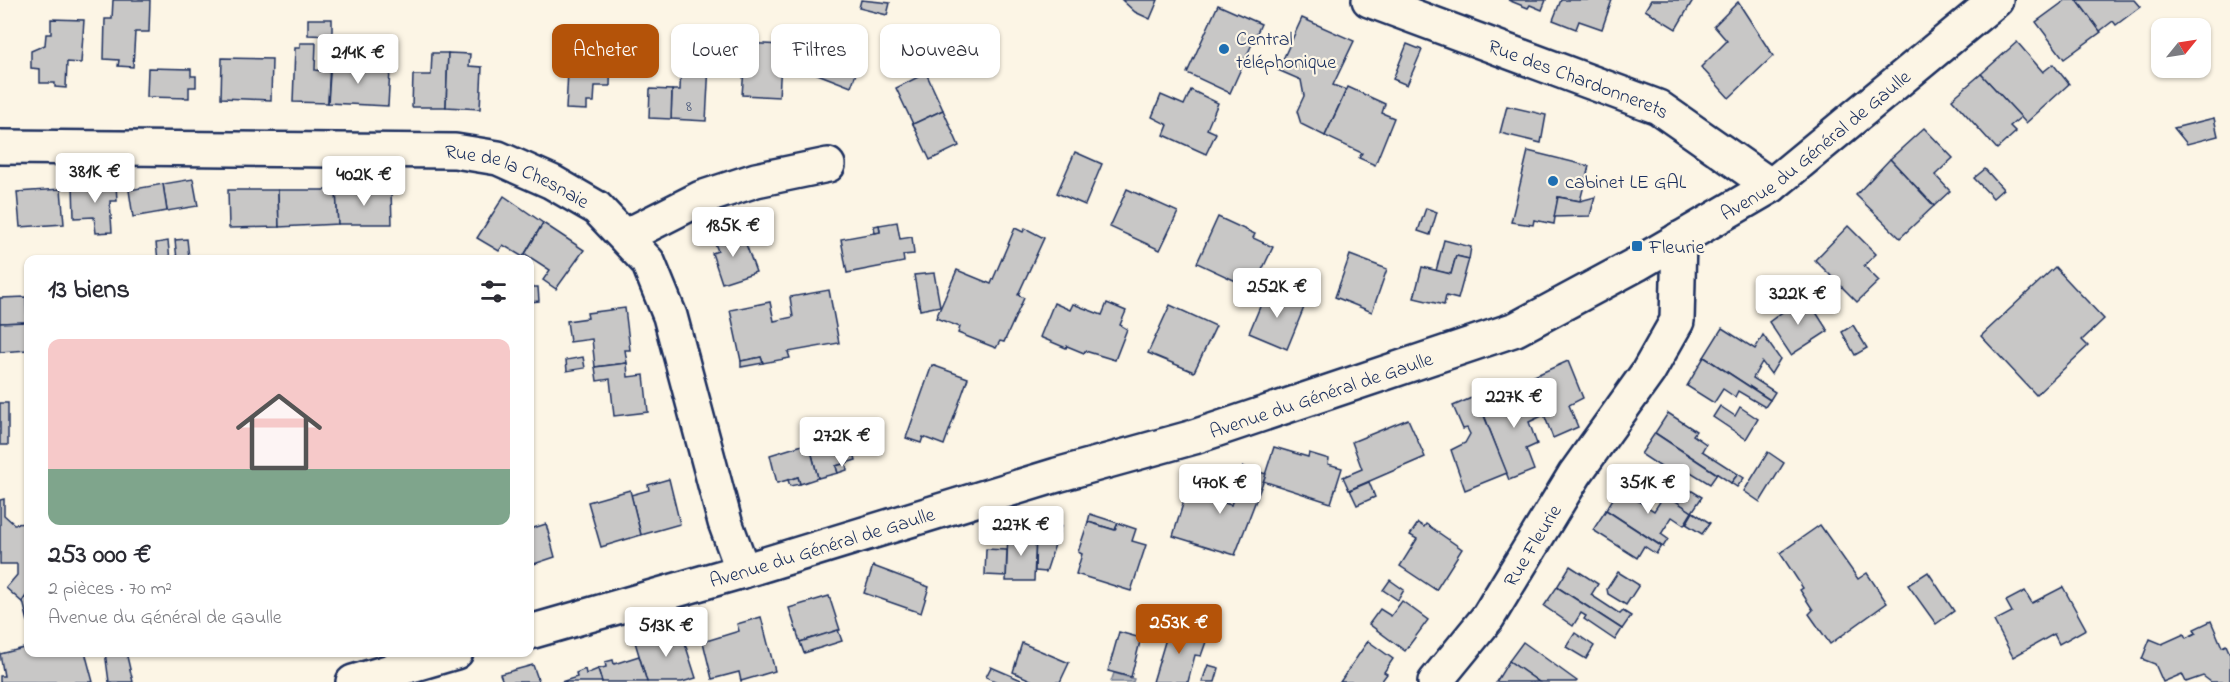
<!DOCTYPE html>
<html lang="fr">
<meta charset="utf-8">
<style>
:root{--surface:#fff;--page:#f2f2f3;--text:#2b2b33;--muted:#7c7c81;--accent:#b45309}
body{margin:0;font-family:"Indie Flower",sans-serif;background:var(--page);color:var(--text);height:100vh;display:flex;flex-direction:column;font-size:22px;white-space:nowrap}
*{box-sizing:border-box;margin:0}
p{font-size:20px;color:var(--muted)}
.icon{flex:none;width:33px;height:33px;fill:none;stroke:currentColor;stroke-width:2;stroke-linecap:round;stroke-linejoin:round}
.map{position:relative;flex:1;overflow:hidden}
.sheet{position:absolute;left:24px;top:255px;width:510px;height:402px;display:flex;flex-direction:column;background:var(--surface);border-radius:12px;box-shadow:0 2px 4px #0004}
.sheet>*{flex:none}
.guide{position:absolute;left:552px;top:24px;width:570px;height:54px;display:flex;gap:12px}
.needle{width:39px;rotate:60deg}
.controls{position:absolute;left:2151px;top:18px;display:grid;gap:12px}
.controls a{display:grid;place-items:center;width:60px;height:60px;border-radius:12px;background:var(--surface);box-shadow:0 2px 4px #0004;font-size:30px}
.price{position:absolute;translate:-50% -51px;padding:0 14px;border-radius:6px;background:#fff;color:#222;font-size:20px;line-height:39px;filter:drop-shadow(0 2px 3px #0008)}
.price::after{content:'';position:absolute;left:50%;top:36px;width:18px;height:14px;margin-left:-9px;background:inherit;clip-path:polygon(0 0,100% 0,50% 100%)}
.price.selected{background:var(--accent);color:#fff}
ul{padding:0;list-style:none}
li{display:grid;align-content:center;gap:12px;height:318px;padding:0 24px}
li span{display:grid;place-items:center;height:186px;border-radius:12px;color:#555}
li>.icon{margin-inline-start:auto}
span .icon{width:108px;height:108px;fill:#fffc;stroke-width:1}
li b{font-size:26px}
h2{display:flex;justify-content:space-between;align-items:center;height:72px;padding:0 24px;font-size:26px}
.tag{padding:0 21px;border-radius:12px;background:var(--surface);box-shadow:0 2px 4px #0004;font-size:21px;line-height:54px}
.tag.selected{background:var(--accent);color:#fff}
.map>svg:first-child{display:block}
.water{fill:#b2b4b8;stroke:#767f94;stroke-width:1.5}
.building{fill:#c8c7c6;stroke:#1b2f5e;stroke-width:1.5}
.lines{fill:none;stroke-linecap:round;stroke-linejoin:round}
.minor-casing{stroke:#1b2f5e;stroke-width:38}
.minor{stroke:#fcf5e5;stroke-width:33}
.poi-dot{fill:#1f6fb2;stroke:#fcf5e5;stroke-width:2}
.labels{text-anchor:middle;stroke-width:4.5;stroke-linejoin:round;paint-order:stroke}
.number-label{font-size:16px;fill:#465578}
.poi-label{font-size:20px;fill:#1b2f5e;stroke:#fcf5e5;text-anchor:start}
.street-label{font-size:20px;fill:#1b2f5e;stroke:#fcf5e5}
</style>
<div class="map">
<svg width="2230" height="682" viewBox="0 0 2230 682">
<rect width="100%" height="100%" fill="#fcf5e5"/>
<filter id="ink" filterUnits="userSpaceOnUse"><feTurbulence type="fractalNoise" baseFrequency=".0167" numOctaves="2"/><feDisplacementMap in="SourceGraphic" scale="12" xChannelSelector="R" yChannelSelector="G"/><feConvolveMatrix kernelMatrix="1 2 1 2 8 2 1 2 1" color-interpolation-filters="sRGB"/></filter>
<g filter="url(#ink)">
<polygon class="water" points="1114,673 1134,679 1133,682 1111,682"/>
<g class="building">
<polygon points="113,0 150,0 149,32 135,32 133,67 118,66 119,60 104,59 105,19 112,19"/>
<polygon points="861,0 890,3 887,15 859,8"/>
<polygon points="1122,0 1158,0 1150,19 1135,12"/>
<polygon points="1508,0 1546,0 1542,10 1530,5 1528,8"/>
<polygon points="1561,0 1612,0 1602,29 1579,21 1576,29 1553,20"/>
<polygon points="1651,0 1693,0 1676,29 1645,10"/>
<polygon points="2066,0 2077,0 2101,32 2064,59 2036,22"/>
<polygon points="2077,0 2134,0 2140,7 2116,25 2113,21 2100,31"/>
<polygon points="1738,2 1773,56 1729,98 1701,67 1727,41 1714,26"/>
<polygon points="1218,5 1261,24 1230,93 1187,73"/>
<polygon points="1302,18 1354,41 1333,85 1346,90 1325,136 1301,124 1297,111 1304,96 1301,80 1278,70"/>
<polygon points="51,19 84,20 81,63 67,62 66,88 55,87 55,83 40,83 40,69 31,68 31,51 45,45 46,34 51,34"/>
<polygon points="308,19 332,19 332,36 308,35"/>
<polygon points="578,39 597,39 597,46 611,46 610,86 595,86 594,102 587,102 587,110 566,109 569,52 578,53"/>
<polygon points="2017,42 2043,72 2053,64 2069,84 2026,123 1981,74"/>
<polygon points="300,43 316,43 315,70 323,71 324,61 330,61 328,103 293,102 295,48 300,48"/>
<polygon points="746,43 782,45 779,97 742,95"/>
<polygon points="826,44 862,57 851,87 815,73"/>
<polygon points="1407,44 1422,50 1407,85 1393,79"/>
<polygon points="432,53 448,53 446,107 412,107 413,75 431,75"/>
<polygon points="448,53 470,54 469,66 482,67 480,109 446,107"/>
<polygon points="222,58 272,59 271,100 221,98"/>
<polygon points="331,60 348,60 347,69 390,70 388,106 328,103"/>
<polygon points="681,63 709,64 706,121 671,119 672,90 680,90"/>
<polygon points="148,68 191,69 191,76 196,76 196,87 189,87 189,98 147,97"/>
<polygon points="926,73 943,110 913,124 896,88"/>
<polygon points="1981,74 2021,117 2010,126 2016,132 1997,149 1952,99"/>
<polygon points="1348,87 1385,104 1382,113 1394,118 1375,165 1359,158 1362,153 1325,136"/>
<polygon points="650,89 672,90 671,119 649,118"/>
<polygon points="1191,90 1218,103 1207,129 1216,133 1206,154 1164,135 1168,125 1152,117 1161,95 1184,105"/>
<polygon points="1507,106 1546,115 1541,143 1500,133"/>
<polygon points="943,110 959,146 930,160 913,124"/>
<polygon points="2214,118 2218,136 2187,144 2174,128"/>
<polygon points="1924,128 1953,158 1935,175 1950,191 1934,206 1890,159"/>
<polygon points="1528,151 1589,166 1580,201 1558,197 1554,224 1534,220 1533,225 1511,222"/>
<polygon points="1075,152 1102,164 1085,205 1057,193"/>
<polygon points="1890,159 1934,206 1900,238 1856,195"/>
<polygon points="1985,169 2003,189 1993,198 1974,178"/>
<polygon points="193,179 198,206 167,211 163,184"/>
<polygon points="116,184 117,201 110,201 112,232 96,233 94,217 74,218 73,185"/>
<polygon points="163,184 167,211 133,217 129,190"/>
<polygon points="61,189 64,224 20,227 17,192"/>
<polygon points="1127,189 1178,212 1160,250 1110,227"/>
<polygon points="228,190 278,190 279,227 229,228"/>
<polygon points="278,190 336,190 338,224 279,227"/>
<polygon points="336,190 391,190 392,224 338,224"/>
<polygon points="504,196 543,223 523,257 503,245 499,251 477,238"/>
<polygon points="1558,197 1580,201 1595,197 1590,216 1554,217"/>
<polygon points="1426,208 1437,212 1430,235 1418,231"/>
<polygon points="1218,217 1255,234 1253,238 1273,247 1253,289 1197,263"/>
<polygon points="897,222 900,239 912,237 914,254 903,255 904,262 847,273 841,239 880,232 879,225"/>
<polygon points="543,223 584,250 556,289 543,280 550,270 525,254"/>
<polygon points="879,225 880,232 875,233 874,226"/>
<polygon points="1848,226 1876,254 1864,266 1879,281 1857,302 1815,260"/>
<polygon points="1015,228 1023,232 1025,228 1044,238 1018,295 1024,298 1004,342 1000,341 996,348 958,333 960,327 936,318 957,270 991,284"/>
<polygon points="742,233 756,272 722,283 712,253 718,251 714,241"/>
<polygon points="187,239 189,258 177,260 175,240"/>
<polygon points="1444,240 1471,247 1469,259 1456,256 1451,274 1436,271"/>
<polygon points="168,241 170,260 158,260 156,243"/>
<polygon points="1350,255 1387,269 1372,312 1335,297"/>
<polygon points="1456,256 1469,259 1458,299 1446,296 1444,305 1414,298 1422,267 1451,274"/>
<polygon points="2055,267 2104,319 2082,340 2088,346 2036,395 1981,336"/>
<polygon points="934,273 940,306 920,310 914,275"/>
<polygon points="530,287 538,287 539,301 530,302"/>
<polygon points="829,290 839,343 788,352 790,358 763,363 761,357 741,361 730,310 770,302 774,321 793,317 790,297"/>
<polygon points="1267,290 1305,305 1287,349 1249,333"/>
<polygon points="1805,295 1828,331 1791,355 1769,322"/>
<polygon points="26,297 27,322 0,323 0,298"/>
<polygon points="1054,303 1070,310 1073,304 1102,315 1107,303 1126,311 1120,325 1127,329 1115,360 1085,351 1084,353 1067,346 1066,348 1040,337"/>
<polygon points="1170,305 1216,326 1194,372 1148,353"/>
<polygon points="625,308 630,350 625,350 627,363 595,367 592,339 570,342 567,321 588,318 587,313"/>
<polygon points="27,322 28,350 0,352 0,323"/>
<polygon points="1853,325 1867,348 1855,355 1842,332"/>
<polygon points="1722,328 1755,349 1763,335 1780,359 1771,374 1762,362 1753,378 1775,392 1770,400 1704,357"/>
<polygon points="583,357 585,368 567,371 566,360"/>
<polygon points="761,357 763,363 741,367 741,361"/>
<polygon points="1704,357 1770,400 1765,407 1738,391 1735,397 1723,389 1714,403 1687,386"/>
<polygon points="1568,361 1583,398 1569,405 1578,427 1553,438 1530,378"/>
<polygon points="627,363 628,377 644,375 648,412 614,416 610,379 597,381 595,367"/>
<polygon points="932,365 968,378 944,445 923,437 921,443 906,438"/>
<polygon points="1532,384 1544,415 1529,422 1537,444 1526,449 1534,470 1509,480 1481,407"/>
<polygon points="1476,396 1507,473 1465,490 1451,450 1465,443 1470,434 1467,428 1463,429 1453,406"/>
<rect x="0" y="403" width="8" height="42"/>
<polygon points="1720,406 1735,416 1740,407 1758,419 1746,439 1713,417"/>
<polygon points="1668,413 1696,431 1693,435 1706,444 1702,451 1738,474 1731,483 1655,433"/>
<polygon points="1408,419 1425,457 1349,490 1343,477 1362,469 1352,442"/>
<polygon points="848,431 856,460 836,466 838,473 818,478 809,443"/>
<polygon points="1655,433 1717,474 1710,484 1681,466 1678,471 1673,468 1670,473 1641,454"/>
<polygon points="809,443 818,478 800,484 798,477 777,483 770,455"/>
<polygon points="1274,447 1308,457 1309,453 1329,459 1328,464 1342,468 1331,503 1263,481"/>
<polygon points="1768,452 1784,463 1760,502 1744,491"/>
<polygon points="846,463 847,470 838,473 836,466"/>
<polygon points="1243,467 1266,474 1235,555 1173,536 1187,491 1231,505"/>
<polygon points="1738,474 1744,478 1737,487 1731,483"/>
<polygon points="798,477 800,484 790,486 788,480"/>
<polygon points="669,479 680,524 641,535 631,495 649,490 648,485"/>
<polygon points="1674,480 1702,497 1692,512 1665,494"/>
<polygon points="1369,482 1375,497 1357,505 1350,490"/>
<polygon points="1619,489 1654,511 1665,494 1692,512 1684,525 1672,517 1661,534 1668,539 1663,547 1606,510"/>
<polygon points="630,490 641,535 601,547 588,502"/>
<polygon points="4,499 4,515 14,524 28,523 28,593 22,602 6,588 17,575 17,564 0,564 0,500"/>
<polygon points="1606,510 1661,546 1656,554 1644,546 1637,558 1593,530"/>
<polygon points="1693,512 1710,523 1702,534 1686,524"/>
<polygon points="1090,514 1118,523 1115,530 1088,522"/>
<polygon points="1088,522 1115,530 1118,523 1136,529 1132,541 1146,545 1131,591 1076,574 1082,554 1078,552"/>
<polygon points="1418,523 1424,527 1426,524 1462,549 1436,590 1400,566 1417,539 1410,535"/>
<polygon points="546,524 555,557 531,565 530,529"/>
<polygon points="1820,525 1858,579 1867,573 1887,603 1830,644 1809,614 1813,610 1800,590 1803,588 1780,553"/>
<polygon points="1036,526 1036,532 1012,533 1012,528"/>
<polygon points="1036,526 1061,526 1046,572 1035,571"/>
<polygon points="1036,532 1034,581 1006,581 1008,533"/>
<polygon points="986,549 1007,550 1006,576 985,575"/>
<polygon points="873,566 929,587 921,613 864,593"/>
<polygon points="1570,566 1598,584 1591,595 1620,614 1623,611 1631,616 1622,629 1557,587"/>
<polygon points="1618,572 1639,585 1626,605 1608,594 1607,589"/>
<polygon points="1928,572 1954,611 1936,624 1908,585"/>
<polygon points="1390,580 1404,590 1398,600 1383,590"/>
<polygon points="1557,587 1622,629 1615,640 1584,619 1586,616 1581,613 1573,626 1544,606"/>
<polygon points="2063,587 2086,629 2059,644 2054,634 2013,657 1994,621 2012,612 2006,601 2025,591 2032,603"/>
<polygon points="28,593 28,622 23,601"/>
<polygon points="829,596 840,630 800,642 789,608"/>
<polygon points="1402,601 1428,620 1405,651 1369,624 1380,609 1391,616"/>
<polygon points="761,617 775,671 741,681 739,672 712,679 703,642 739,631 737,624"/>
<polygon points="2211,621 2222,647 2226,645 2230,654 2230,682 2211,682 2203,676 2186,682 2182,674 2163,682 2155,664 2142,659 2150,639 2162,644 2184,634 2186,638 2196,633 2194,629"/>
<polygon points="1170,625 1208,636 1201,656 1195,655 1188,682 1153,682"/>
<polygon points="680,628 696,678 682,682 647,682 635,642"/>
<polygon points="838,630 842,641 804,653 800,642"/>
<polygon points="1119,632 1141,638 1131,677 1108,671"/>
<polygon points="1575,633 1594,646 1586,659 1566,647"/>
<polygon points="1368,641 1393,659 1384,672 1387,674 1381,682 1340,682"/>
<polygon points="1523,642 1577,681 1576,682 1539,682 1509,661"/>
<polygon points="1022,643 1069,663 1060,682 1035,682 1013,672"/>
<polygon points="28,647 28,652 85,652 93,682 0,682 0,676 4,676 0,654"/>
<polygon points="105,652 126,652 133,682 109,682"/>
<polygon points="639,656 647,682 602,682 598,669 606,667 605,662 613,660 614,664"/>
<polygon points="1509,661 1539,682 1496,682"/>
<polygon points="533,665 539,682 503,682 500,674"/>
<polygon points="1208,665 1219,668 1215,682 1202,682"/>
<polygon points="991,667 1026,682 997,682 986,677"/>
<polygon points="585,669 586,674 598,669 602,682 561,682 577,677 576,673"/>
</g>
<g class="lines">
<g class="minor-casing">
<g id="minor">
<path id="s1" d="M1369,0L1658,107L1771,186"/>
<path id="s2" d="M0,147L455,151L498,158L552,182L597,208L648,262L670,316L725,522L743,571"/>
<polyline points="626,236 701,198 756,180 828,165"/>
<path id="s3" d="M530,632L743,571L1057,475L1194,437L1516,329L1637,264L1771,186L1996,0"/>
<polyline points="353,682 456,652"/>
<path id="s4" d="M1435,682L1488,617L1575,474L1648,372L1677,321L1679,239"/>
</g>
</g>
<use href="#minor" class="minor"/>
</g>
</g>
<g class="poi-dot">
<circle cx="1224" cy="49" r="6"/>
<circle cx="1553" cy="181" r="6"/>
<rect x="1631" y="240" width="12" height="12" rx="3"/>
</g>
<g class="labels">
<g class="number-label">
<text x="689" y="111">8</text>
</g>
<g class="poi-label">
<text x="1236" y="45">Central<tspan x="1236" dy="23">téléphonique</tspan></text>
<text x="1565" y="188">cabinet LE GAL</text>
<text x="1649" y="253">Fleurie</text>
</g>
<g class="street-label">
<text dy="7" stroke="none"><textPath href="#s1" startOffset="224">Rue des Chardonnerets</textPath></text>
<text dy="7" stroke="none"><textPath href="#s3" startOffset="1384">Avenue du Général de Gaulle</textPath></text>
<text dy="7" stroke="none"><textPath href="#s2" startOffset="522">Rue de la Chesnaie</textPath></text>
<text dy="7" stroke="none"><textPath href="#s3" startOffset="826">Avenue du Général de Gaulle</textPath></text>
<text dy="7" stroke="none"><textPath href="#s4" startOffset="168">Rue Fleurie</textPath></text>
<text dy="7" stroke="none"><textPath href="#s3" startOffset="304">Avenue du Général de Gaulle</textPath></text>
</g>
</g>
</svg>
<div class="controls">
<a><svg class="needle" viewBox="-14 -14 28 28"><path d="M0-13l5 13h-10z" fill="#e53935"/><path d="M0 13l5-13h-10z" fill="#7c7c81"/></svg></a>
</div>
<b class="price" style="left:358px;top:85px">214K €</b>
<b class="price" style="left:95px;top:204px">381K €</b>
<b class="price" style="left:364px;top:207px">402K €</b>
<b class="price" style="left:733px;top:258px">185K €</b>
<b class="price" style="left:1277px;top:319px">252K €</b>
<b class="price" style="left:1798px;top:326px">322K €</b>
<b class="price" style="left:1514px;top:429px">227K €</b>
<b class="price" style="left:842px;top:468px">272K €</b>
<b class="price" style="left:1220px;top:515px">470K €</b>
<b class="price" style="left:1648px;top:515px">351K €</b>
<b class="price" style="left:1021px;top:557px">227K €</b>
<b class="price selected" style="left:1179px;top:655px">253K €</b>
<b class="price" style="left:666px;top:658px">513K €</b>
<div class="guide">
<a class="tag selected">Acheter</a>
<a class="tag">Louer</a>
<a class="tag">Filtres</a>
<a class="tag">Nouveau</a>
</div>
<section class="sheet">
<h2>13 biens<svg class="icon" aria-label="filters" viewBox="0 0 24 24"><path d="M4 7h16M4 17h16"/><circle cx="9" cy="7" r="2"/><circle cx="15" cy="17" r="2"/></svg></h2>
<ul>
<li><span style="background:linear-gradient(#f6c9c9 70%,#7fa58c 0)"><svg class="icon" aria-label="home" viewBox="0 0 24 24"><path d="M3 11l9-7 9 7M6 9v11h12V9"/></svg></span><div><b>253 000 €</b><p>2 pièces · 70 m²</p><p>Avenue du Général de Gaulle</p></div></li>
</ul>
</section>
</div>
